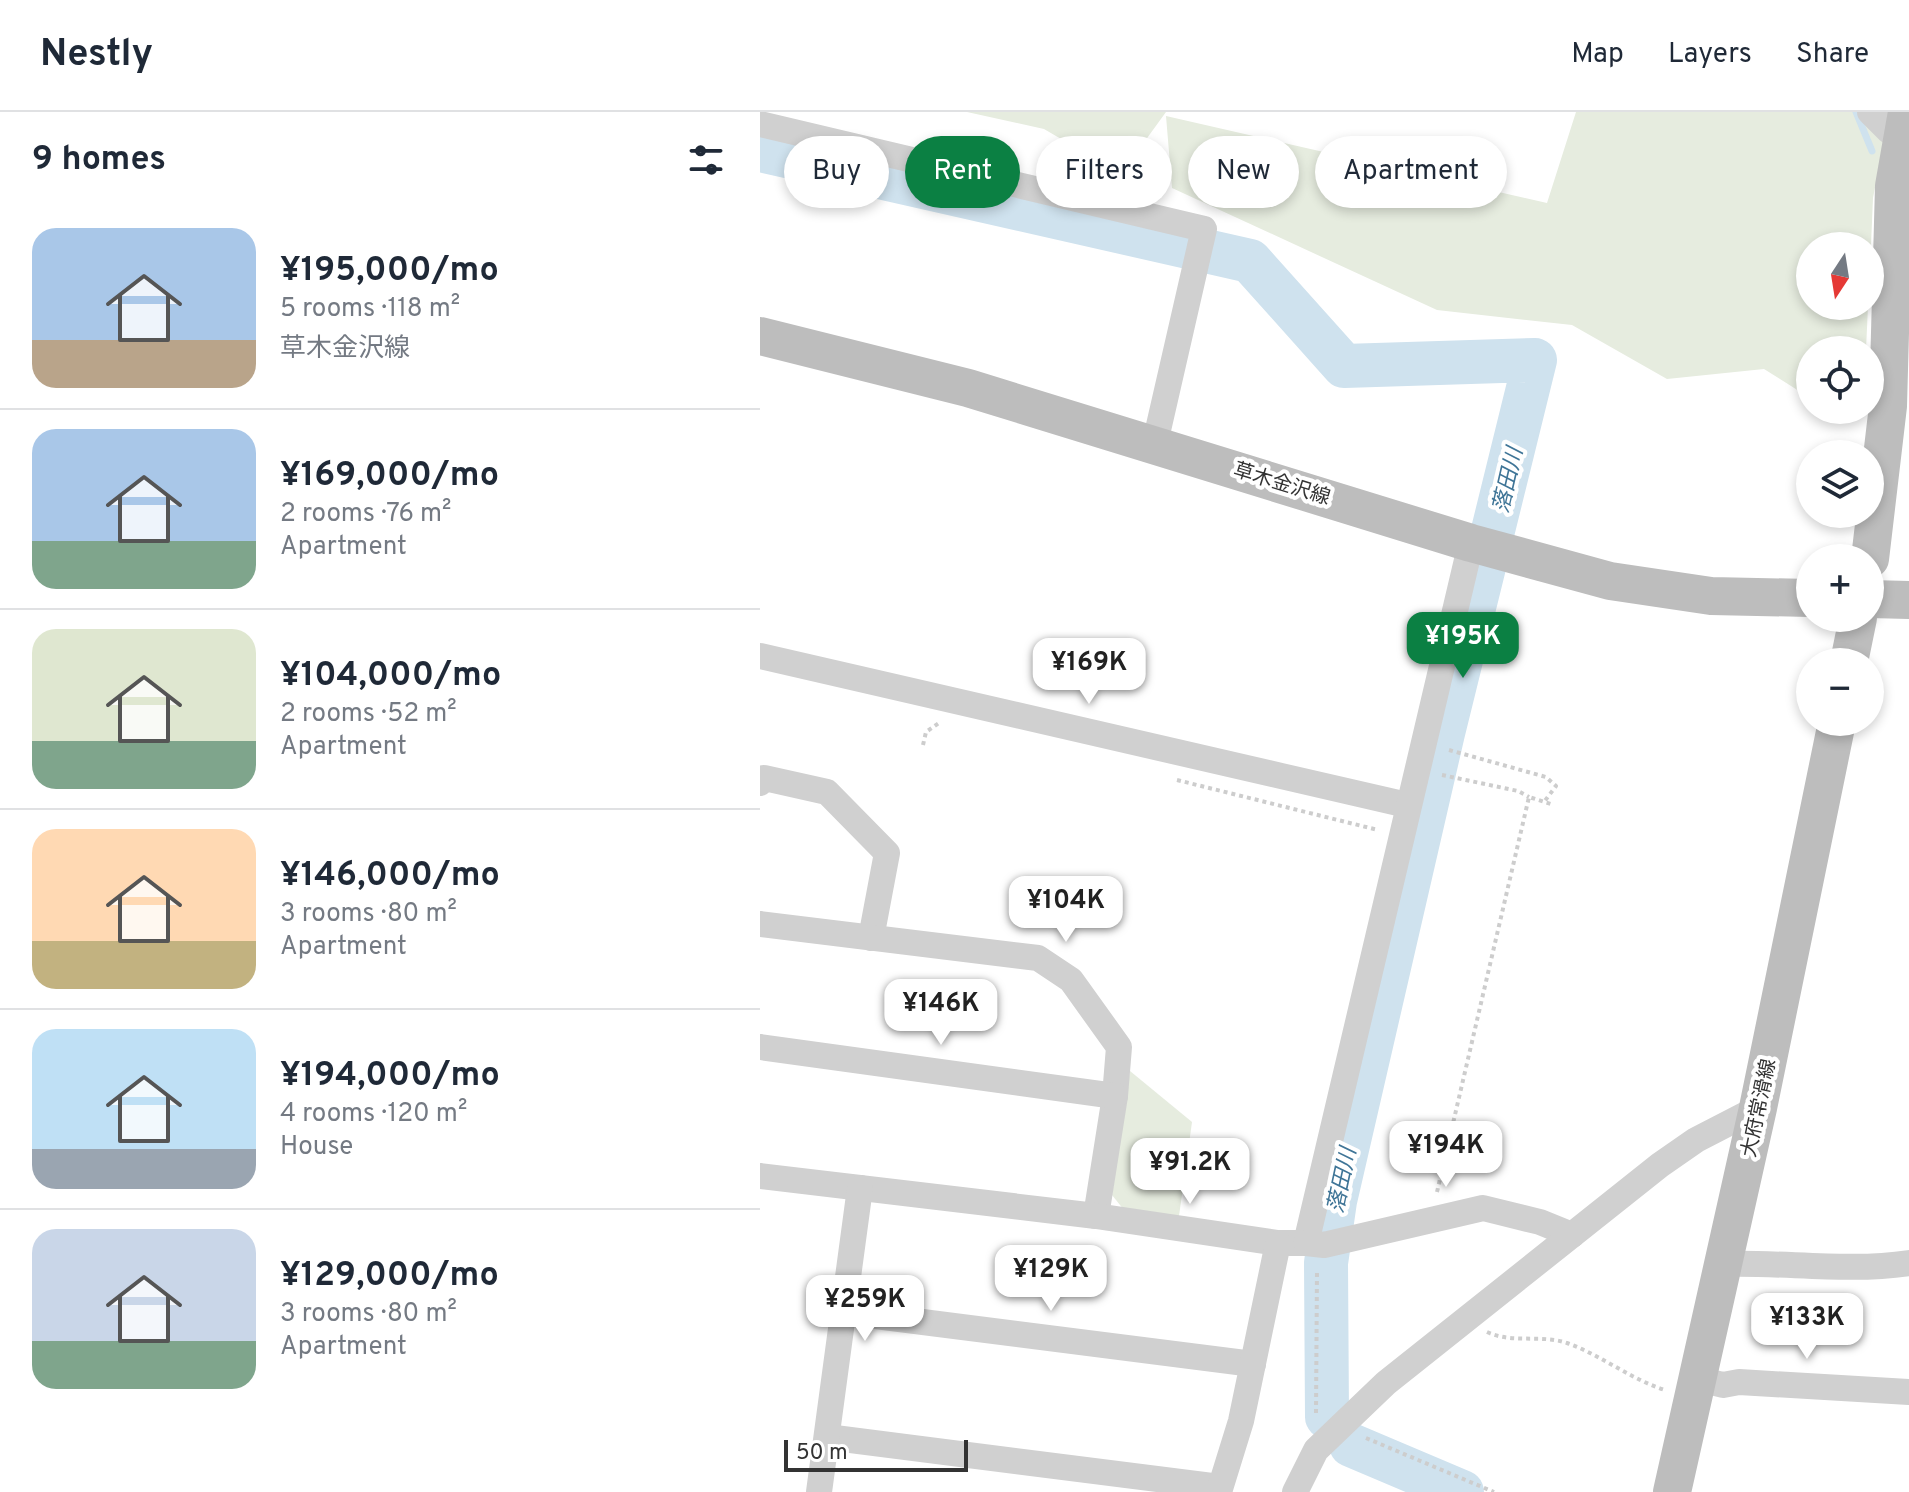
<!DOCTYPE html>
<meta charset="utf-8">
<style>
:root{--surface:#fff;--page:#f6f6f7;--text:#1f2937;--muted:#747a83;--line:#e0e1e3;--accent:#0b8043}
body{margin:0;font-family:Overpass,"Noto Sans JP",sans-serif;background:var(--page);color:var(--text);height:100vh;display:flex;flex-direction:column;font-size:30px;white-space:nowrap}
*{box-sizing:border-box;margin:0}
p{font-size:26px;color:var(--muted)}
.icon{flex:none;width:44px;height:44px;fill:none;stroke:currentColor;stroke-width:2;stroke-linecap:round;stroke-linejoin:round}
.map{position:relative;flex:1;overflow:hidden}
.side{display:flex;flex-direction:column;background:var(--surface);width:760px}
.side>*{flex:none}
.top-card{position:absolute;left:24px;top:24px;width:760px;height:72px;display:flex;gap:16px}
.needle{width:52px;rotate:192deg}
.tools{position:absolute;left:1036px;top:120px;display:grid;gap:16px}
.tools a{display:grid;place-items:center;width:88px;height:88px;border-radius:50%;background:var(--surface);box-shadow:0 4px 12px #0003;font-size:40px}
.scale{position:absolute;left:24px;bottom:20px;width:184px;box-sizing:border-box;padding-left:8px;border:4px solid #333;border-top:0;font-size:22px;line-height:28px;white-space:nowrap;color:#333;-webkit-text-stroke:6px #fff;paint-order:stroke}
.price{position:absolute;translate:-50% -68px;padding:0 18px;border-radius:16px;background:#fff;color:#222;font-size:26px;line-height:52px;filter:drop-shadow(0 2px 4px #0008)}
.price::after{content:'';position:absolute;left:50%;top:48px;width:24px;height:18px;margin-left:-12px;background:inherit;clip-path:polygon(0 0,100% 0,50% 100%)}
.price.active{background:var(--accent);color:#fff}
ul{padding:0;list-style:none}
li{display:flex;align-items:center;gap:24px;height:200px;padding:0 32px}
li+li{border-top:2px solid var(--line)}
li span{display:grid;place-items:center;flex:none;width:224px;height:160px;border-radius:24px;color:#555}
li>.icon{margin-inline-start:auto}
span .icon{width:96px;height:96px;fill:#fffc;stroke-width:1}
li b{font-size:34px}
h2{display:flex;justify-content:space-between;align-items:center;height:96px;padding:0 32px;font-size:34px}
.pill{padding:0 28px;border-radius:36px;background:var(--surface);box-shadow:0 4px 12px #0003;font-size:28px;line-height:72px}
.pill.active{background:var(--accent);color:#fff}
header{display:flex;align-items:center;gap:48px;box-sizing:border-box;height:112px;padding:0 40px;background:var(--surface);border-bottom:2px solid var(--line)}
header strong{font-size:38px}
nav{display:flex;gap:44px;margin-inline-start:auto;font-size:28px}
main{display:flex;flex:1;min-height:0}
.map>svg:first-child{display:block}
.green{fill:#e6ecdf}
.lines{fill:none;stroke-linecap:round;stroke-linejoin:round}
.stream{stroke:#cfe2ee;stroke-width:7}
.river{stroke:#cfe2ee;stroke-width:44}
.path{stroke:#cdcdcd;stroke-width:4;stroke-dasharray:4 4;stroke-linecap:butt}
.minor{stroke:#d0d0d0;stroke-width:26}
.secondary{stroke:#bdbdbd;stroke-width:38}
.labels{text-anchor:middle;stroke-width:8;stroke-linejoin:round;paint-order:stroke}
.street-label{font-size:20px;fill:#333;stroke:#fff}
.water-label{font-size:22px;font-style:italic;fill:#3f7597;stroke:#fff}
</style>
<header>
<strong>Nestly</strong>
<nav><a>Map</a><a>Layers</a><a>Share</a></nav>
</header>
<main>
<section class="side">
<h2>9 homes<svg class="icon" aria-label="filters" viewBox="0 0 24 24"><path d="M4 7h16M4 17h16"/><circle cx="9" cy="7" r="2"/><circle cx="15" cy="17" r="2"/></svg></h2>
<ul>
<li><span style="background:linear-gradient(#a9c7e8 70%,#b9a48a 0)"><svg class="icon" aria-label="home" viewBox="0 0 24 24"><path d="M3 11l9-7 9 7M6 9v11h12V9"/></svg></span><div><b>¥195,000/mo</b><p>5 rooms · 118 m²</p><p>草木金沢線</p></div></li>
<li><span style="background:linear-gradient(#a9c7e8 70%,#7fa58c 0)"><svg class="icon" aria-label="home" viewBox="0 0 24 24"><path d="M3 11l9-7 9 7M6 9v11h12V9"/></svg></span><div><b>¥169,000/mo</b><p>2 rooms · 76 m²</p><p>Apartment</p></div></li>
<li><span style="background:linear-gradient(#dfe7d0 70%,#7fa58c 0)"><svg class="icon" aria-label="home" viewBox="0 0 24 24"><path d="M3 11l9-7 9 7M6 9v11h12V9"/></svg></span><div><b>¥104,000/mo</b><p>2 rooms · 52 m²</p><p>Apartment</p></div></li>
<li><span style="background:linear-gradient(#ffd9b3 70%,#c2b280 0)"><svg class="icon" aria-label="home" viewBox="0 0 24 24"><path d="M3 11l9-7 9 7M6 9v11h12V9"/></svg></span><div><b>¥146,000/mo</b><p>3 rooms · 80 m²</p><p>Apartment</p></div></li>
<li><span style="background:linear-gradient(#bfe0f5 75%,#9aa5b1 0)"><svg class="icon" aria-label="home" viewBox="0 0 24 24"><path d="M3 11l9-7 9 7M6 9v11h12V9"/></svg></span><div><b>¥194,000/mo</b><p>4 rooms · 120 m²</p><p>House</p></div></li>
<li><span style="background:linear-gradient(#c9d6e8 70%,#7fa58c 0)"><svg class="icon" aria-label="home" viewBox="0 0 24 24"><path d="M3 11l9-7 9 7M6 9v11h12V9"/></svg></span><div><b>¥129,000/mo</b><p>3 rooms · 80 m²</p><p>Apartment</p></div></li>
</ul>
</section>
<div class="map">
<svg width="1149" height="1380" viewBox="0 0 1149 1380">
<rect width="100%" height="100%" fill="#fff"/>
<g class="green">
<polygon points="207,0 406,0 361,62 284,17"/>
<polygon points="816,0 1099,0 1124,29 1113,86 1110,157 1110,134 1050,134 1050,194 1108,194 1106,238 1050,238 1050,286 1004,257 907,267 812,213 677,198 412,76 406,4 787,91"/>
<polygon points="370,959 432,1010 419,1104 364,1098 352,1083"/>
</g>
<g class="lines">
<polyline class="stream" points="1096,0 1112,39"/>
<g class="river">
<polyline points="0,38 490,149 584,254 775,248 683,621 575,1089 566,1151 567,1305"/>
<polyline points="591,1333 702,1380"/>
</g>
<g class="path">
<polyline points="163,633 166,620 179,611"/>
<polyline points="689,638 786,665 796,674 784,690"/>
<polyline points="682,663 758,679 769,685"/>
<polyline points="417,668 618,718"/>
<polyline points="677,1080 769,685 794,693"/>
<path d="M727,1220C753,1232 780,1222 807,1231C841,1243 870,1267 905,1278"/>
<polyline points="556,1301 557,1158"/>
<polyline points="606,1326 734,1380"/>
</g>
<g class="minor">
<polyline points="1110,0 1129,19 1143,21"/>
<polyline points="0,12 444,117 395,331"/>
<polyline points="0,544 647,693"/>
<polyline points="0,671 4,666 67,680 127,741 111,826"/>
<polyline points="0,812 278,846 311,868 359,935 355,984 336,1104"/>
<polyline points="0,935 355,984"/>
<polyline points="0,1064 336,1104 518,1131 546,1131 711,431"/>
<polyline points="546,1131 564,1133 723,1096 780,1110 812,1123"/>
<path d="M964,1152C1025,1150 1088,1160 1149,1151"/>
<polyline points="84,1200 493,1252"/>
<polyline points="939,1267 963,1273 979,1270 1149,1280"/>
<polyline points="67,1325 460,1375"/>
<polyline points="59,1380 100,1076"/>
<polyline points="459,1380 481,1309 518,1131"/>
<polyline points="535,1380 556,1338 626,1271 900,1053 936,1028 998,996"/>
</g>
<g class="secondary">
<polyline points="0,224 208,276 711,431 850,469 951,484 1050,486"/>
<polyline points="1110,447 1128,294 1134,74 1147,0"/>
<polyline points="1110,487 1149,488"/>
<polyline points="1089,550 1098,506"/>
<polyline points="912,1380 998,996 1077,610"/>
</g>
</g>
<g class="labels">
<g class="street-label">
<text transform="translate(522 371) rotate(17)" y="7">草木金沢線</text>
<text transform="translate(998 996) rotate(-78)" y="7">大府常滑線</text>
</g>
<g class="water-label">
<text transform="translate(747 368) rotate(-77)" y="8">落田川</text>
<text transform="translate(581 1068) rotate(-78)" y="8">落田川</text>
</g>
</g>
</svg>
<div class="tools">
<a><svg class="needle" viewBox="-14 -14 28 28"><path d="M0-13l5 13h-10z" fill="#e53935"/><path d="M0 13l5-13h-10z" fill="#747a83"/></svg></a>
<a><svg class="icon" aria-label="locate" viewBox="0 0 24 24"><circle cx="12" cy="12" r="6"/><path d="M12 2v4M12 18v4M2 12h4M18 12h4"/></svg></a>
<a><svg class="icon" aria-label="layers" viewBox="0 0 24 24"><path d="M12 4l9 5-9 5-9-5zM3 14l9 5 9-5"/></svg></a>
<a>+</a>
<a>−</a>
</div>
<div class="scale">50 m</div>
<b class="price active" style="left:703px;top:568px">¥195K</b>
<b class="price" style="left:329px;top:594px">¥169K</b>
<b class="price" style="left:306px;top:832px">¥104K</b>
<b class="price" style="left:181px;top:935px">¥146K</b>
<b class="price" style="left:686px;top:1077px">¥194K</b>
<b class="price" style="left:430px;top:1094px">¥91.2K</b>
<b class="price" style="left:291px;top:1201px">¥129K</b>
<b class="price" style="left:105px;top:1231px">¥259K</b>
<b class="price" style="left:1047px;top:1249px">¥133K</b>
<div class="top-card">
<a class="pill">Buy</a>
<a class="pill active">Rent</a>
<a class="pill">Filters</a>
<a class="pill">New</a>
<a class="pill">Apartment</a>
</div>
</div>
</main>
